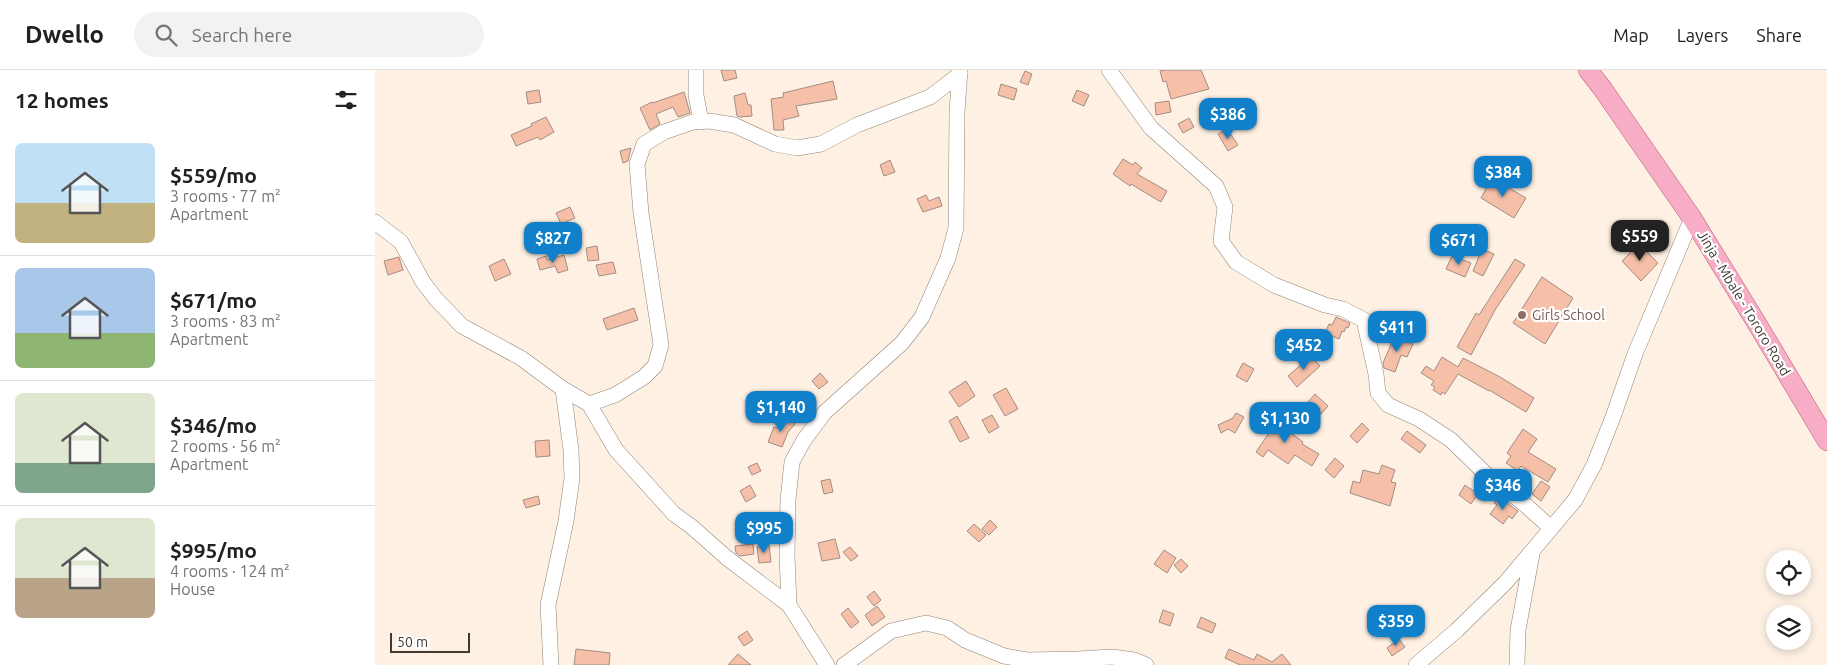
<!DOCTYPE html>
<meta charset="utf-8">
<style>
:root{--surface:#fff;--page:#f2f2f2;--text:#202124;--muted:#757577;--line:#e0e0e0;--accent:#1180ca}
body{margin:0;font-family:Ubuntu,sans-serif;background:var(--page);color:var(--text);height:100vh;display:flex;flex-direction:column;font-size:19px;white-space:nowrap}
*{box-sizing:border-box;margin:0}
p{font-size:16px;color:var(--muted)}
.icon{flex:none;width:28px;height:28px;fill:none;stroke:currentColor;stroke-width:2;stroke-linecap:round;stroke-linejoin:round}
.map{position:relative;flex:1;overflow:hidden}
.details{display:flex;flex-direction:column;background:var(--surface);width:375px}
.details>*{flex:none}
.buttons{position:absolute;left:1391px;top:480px;display:grid;gap:10px}
.buttons a{display:grid;place-items:center;width:45px;height:45px;border-radius:50%;background:var(--surface);box-shadow:0 2px 8px #0003;font-size:25px}
.scale{position:absolute;left:15px;bottom:12px;width:80px;box-sizing:border-box;padding-left:5px;border:2px solid #403a33;border-top:0;font-size:14px;line-height:18px;white-space:nowrap;color:#403a33;-webkit-text-stroke:4px #fff;paint-order:stroke}
.price{position:absolute;translate:-50% -42px;padding:0 11px;border-radius:10px;background:var(--accent);color:#fff;font-size:16px;line-height:32px;filter:drop-shadow(0 1px 2px #0008)}
.price::after{content:'';position:absolute;left:50%;top:30px;width:15px;height:11px;margin-left:-8px;background:inherit;clip-path:polygon(0 0,100% 0,50% 100%)}
.price.active{background:#222;color:#fff}
ul{padding:0;list-style:none}
li{display:flex;align-items:center;gap:15px;height:125px;padding:0 15px}
li+li{border-top:1px solid var(--line)}
li span{display:grid;place-items:center;flex:none;width:140px;height:100px;border-radius:8px;color:#555}
li>.icon{margin-inline-start:auto}
span .icon{width:60px;height:60px;fill:#fffc;stroke-width:1}
li b{font-size:21px}
h2{display:flex;justify-content:space-between;align-items:center;height:60px;padding:0 15px;font-size:21px}
header{display:flex;align-items:center;gap:30px;box-sizing:border-box;height:70px;padding:0 25px;background:var(--surface);border-bottom:1px solid var(--line)}
header strong{font-size:24px}
nav{display:flex;gap:28px;margin-inline-start:auto;font-size:18px}
.search{width:350px;height:45px;background:var(--page);display:flex;align-items:center;gap:12px;box-sizing:border-box;padding:0 18px;border-radius:28px;color:var(--muted);font-size:19px}
main{display:flex;flex:1;min-height:0}
.map>svg:first-child{display:block}
.building{fill:#f6c0a8;stroke:#a18d84}
.lines{fill:none;stroke-linecap:round;stroke-linejoin:round}
.minor-casing{stroke:#918374;stroke-width:16}
.major-casing{stroke:#b36179;stroke-width:20}
.minor{stroke:#fff;stroke-width:15}
.major{stroke:#f7adc5;stroke-width:19}
.education-dot{fill:#8d6e63;stroke:#fff;stroke-width:2}
.labels{text-anchor:middle;stroke-width:4.5;stroke-linejoin:round;paint-order:stroke}
.street-label{font-size:14px;fill:#403a33;stroke:#fff}
.education-label{font-size:14px;fill:#785e54;stroke:#fff;text-anchor:start}
</style>
<header>
<strong>Dwello</strong>
<div class="search"><svg class="icon" aria-label="search" viewBox="0 0 24 24"><circle cx="10" cy="10" r="6"/><path d="M15 15l6 6"/></svg>Search here</div>
<nav><a>Map</a><a>Layers</a><a>Share</a></nav>
</header>
<main>
<section class="details">
<h2>12 homes<svg class="icon" aria-label="filters" viewBox="0 0 24 24"><path d="M4 7h16M4 17h16"/><circle cx="9" cy="7" r="2"/><circle cx="15" cy="17" r="2"/></svg></h2>
<ul>
<li><span style="background:linear-gradient(#bfe0f5 60%,#c2b280 0)"><svg class="icon" aria-label="home" viewBox="0 0 24 24"><path d="M3 11l9-7 9 7M6 9v11h12V9"/></svg></span><div><b>$559/mo</b><p>3 rooms · 77 m²</p><p>Apartment</p></div></li>
<li><span style="background:linear-gradient(#a9c7e8 65%,#8fb573 0)"><svg class="icon" aria-label="home" viewBox="0 0 24 24"><path d="M3 11l9-7 9 7M6 9v11h12V9"/></svg></span><div><b>$671/mo</b><p>3 rooms · 83 m²</p><p>Apartment</p></div></li>
<li><span style="background:linear-gradient(#dfe7d0 70%,#7fa58c 0)"><svg class="icon" aria-label="home" viewBox="0 0 24 24"><path d="M3 11l9-7 9 7M6 9v11h12V9"/></svg></span><div><b>$346/mo</b><p>2 rooms · 56 m²</p><p>Apartment</p></div></li>
<li><span style="background:linear-gradient(#dfe7d0 60%,#b9a48a 0)"><svg class="icon" aria-label="home" viewBox="0 0 24 24"><path d="M3 11l9-7 9 7M6 9v11h12V9"/></svg></span><div><b>$995/mo</b><p>4 rooms · 124 m²</p><p>House</p></div></li>
</ul>
</section>
<div class="map">
<svg width="1452" height="595" viewBox="0 0 1452 595">
<rect width="100%" height="100%" fill="#fef1e4"/>
<g class="building">
<polygon points="346,0 360,0 362,8 349,11"/>
<polygon points="790,0 826,0 834,19 796,29 791,11 788,12 785,1"/>
<polygon points="650,1 657,4 653,15 645,12"/>
<polygon points="458,11 462,29 421,36 424,46 408,50 409,60 399,60 396,29 409,27 408,23"/>
<polygon points="626,14 642,19 639,30 623,25"/>
<polygon points="164,20 166,32 153,34 151,22"/>
<polygon points="702,20 714,25 709,36 697,31"/>
<polygon points="309,22 315,43 303,47 298,37 281,44 285,54 275,60 265,38 277,32 278,33"/>
<polygon points="370,23 373,35 376,35 377,46 365,47 362,46 359,26"/>
<polygon points="794,31 796,42 781,45 780,33"/>
<polygon points="171,47 179,62 165,70 163,67 141,76 136,65 157,56 156,54"/>
<polygon points="814,48 819,57 808,63 803,54"/>
<polygon points="852,59 863,75 853,81 843,64"/>
<polygon points="256,78 253,91 248,93 245,81"/>
<polygon points="748,89 758,95 760,92 767,98 762,104 792,121 786,132 756,114 755,116 738,104"/>
<polygon points="515,90 520,102 509,106 505,95"/>
<polygon points="1117,108 1151,128 1139,148 1106,128"/>
<polygon points="551,125 554,131 564,127 567,136 548,142 542,129"/>
<polygon points="195,137 200,148 186,154 181,143"/>
<polygon points="1264,174 1283,193 1266,211 1247,191"/>
<polygon points="222,176 224,190 213,191 211,178"/>
<polygon points="1107,179 1119,184 1108,206 1098,201"/>
<polygon points="189,185 193,200 183,203 180,196 165,200 162,189 171,186 172,190"/>
<polygon points="1077,186 1096,193 1090,207 1071,199"/>
<polygon points="24,187 28,200 13,205 9,191"/>
<polygon points="129,189 136,204 120,211 114,196"/>
<polygon points="1140,189 1150,195 1120,240 1096,285 1082,277 1101,243 1104,245"/>
<polygon points="238,192 241,203 224,206 221,195"/>
<polygon points="1167,207 1198,228 1170,274 1138,253"/>
<polygon points="259,238 263,250 232,260 228,249"/>
<polygon points="961,247 975,253 973,258 971,257 969,262 967,261 964,269 950,263 954,254 957,255"/>
<polygon points="1020,265 1038,274 1032,287 1026,285 1020,302 1009,298 1008,293"/>
<polygon points="936,286 945,296 922,317 913,306"/>
<polygon points="1067,287 1083,297 1088,288 1125,307 1159,328 1151,342 1114,320 1114,321 1083,304 1070,324 1067,322 1066,325 1058,320 1060,317 1056,315 1059,311 1046,303 1051,296 1059,301"/>
<polygon points="868,293 879,299 872,312 861,306"/>
<polygon points="445,303 453,312 444,319 437,311"/>
<polygon points="591,311 600,326 584,337 574,322"/>
<polygon points="631,318 643,339 630,346 618,325"/>
<polygon points="423,323 432,336 421,343 413,330"/>
<polygon points="940,324 953,336 946,344 933,332"/>
<polygon points="861,343 869,347 860,363 853,359 846,363 843,355 858,348"/>
<polygon points="617,345 624,357 614,363 607,350"/>
<polygon points="582,346 594,368 585,372 574,351"/>
<polygon points="892,346 905,355 908,351 915,357 912,360 928,372 927,374 944,384 937,396 920,385 913,394 893,380 888,387 881,382 896,360 887,353"/>
<polygon points="413,347 420,354 413,362 407,377 393,372 399,357 402,358"/>
<polygon points="987,353 994,360 982,373 975,366"/>
<polygon points="1148,359 1162,369 1153,382 1181,399 1173,412 1146,396 1143,401 1131,393 1136,386 1132,383"/>
<polygon points="1032,361 1051,375 1045,383 1026,369"/>
<polygon points="174,370 175,386 161,387 160,371"/>
<polygon points="960,388 969,396 959,408 950,400"/>
<polygon points="382,393 386,401 377,405 373,397"/>
<polygon points="1007,395 1020,400 1016,412 1021,413 1015,436 975,423 978,411 985,413 988,400 1004,404"/>
<polygon points="455,409 458,422 449,424 446,411"/>
<polygon points="1166,411 1175,417 1166,431 1157,424"/>
<polygon points="375,415 381,426 371,432 365,421"/>
<polygon points="1090,415 1103,424 1096,434 1084,425"/>
<polygon points="163,426 165,434 151,438 148,430"/>
<polygon points="1123,427 1143,441 1137,449 1134,446 1128,454 1115,444 1122,435 1119,433"/>
<polygon points="615,450 622,457 614,465 607,459"/>
<polygon points="599,454 611,465 604,472 592,461"/>
<polygon points="460,469 465,488 447,491 443,473"/>
<polygon points="378,474 379,484 365,486 361,483 360,476"/>
<polygon points="394,475 396,492 384,493 382,477"/>
<polygon points="475,477 483,486 476,491 468,482"/>
<polygon points="789,480 801,488 792,503 779,494"/>
<polygon points="806,489 813,496 806,503 799,495"/>
<polygon points="499,521 506,530 499,536 492,527"/>
<polygon points="502,536 510,547 497,556 490,545"/>
<polygon points="473,538 484,552 476,558 466,544"/>
<polygon points="788,540 799,544 795,556 784,552"/>
<polygon points="826,547 841,554 837,563 822,557"/>
<polygon points="372,561 378,570 369,576 363,567"/>
<polygon points="1024,569 1030,577 1017,586 1012,578"/>
<polygon points="201,579 235,583 234,595 199,595"/>
<polygon points="854,579 879,590 882,584 897,592 907,584 916,595 865,595 850,588"/>
<polygon points="363,584 376,595 353,595"/>
</g>
<g class="lines">
<g class="minor-casing">
<g id="minor">
<polyline points="321,0 321,25 326,52"/>
<polyline points="734,0 776,58 841,116 850,137 846,171 861,192 899,215 950,235 968,239 989,250 1001,304 1003,323 1013,335 1044,349 1076,370 1122,415 1146,431 1176,458"/>
<polyline points="0,152 26,172 48,212 61,229 87,256 146,288 188,319 214,334 241,380 299,444 317,457 352,488 414,535"/>
<polyline points="214,334 240,325 269,307 280,296 286,275 266,143 262,94 269,74 289,62 318,52 334,51 359,55 400,74 422,78 446,74 482,55 555,27 585,4"/>
<polyline points="176,595 173,535 191,451 197,408 196,380 188,319"/>
<polyline points="452,595 414,535 412,485 413,430 417,392 429,370 450,342 527,273 547,247 573,188 581,158 582,42 585,0"/>
<polyline points="469,595 516,561 551,553 572,558 590,570 629,586 652,590 703,589 737,587 759,590 771,595"/>
<polyline points="1041,595 1082,560 1131,512 1200,430 1219,395 1238,347 1260,284 1317,148"/>
<polyline points="1142,595 1143,560 1157,484"/>
</g>
</g>
<g class="major-casing">
<polyline id="major" points="1213,0 1227,18 1317,148 1381,252 1452,371"/>
</g>
<use href="#minor" class="minor"/>
<use href="#major" class="major"/>
</g>
<circle class="education-dot" cx="1147" cy="245" r="5"/>
<g class="labels">
<g class="street-label">
<text transform="translate(1369 233) rotate(59)" y="5">Jinja - Mbale - Tororo Road</text>
</g>
<g class="education-label">
<text x="1157" y="250">Girls School</text>
</g>
</g>
</svg>
<div class="buttons">
<a><svg class="icon" aria-label="locate" viewBox="0 0 24 24"><circle cx="12" cy="12" r="6"/><path d="M12 2v4M12 18v4M2 12h4M18 12h4"/></svg></a>
<a><svg class="icon" aria-label="layers" viewBox="0 0 24 24"><path d="M12 4l9 5-9 5-9-5zM3 14l9 5 9-5"/></svg></a>
</div>
<div class="scale">50 m</div>
<b class="price" style="left:853px;top:70px">$386</b>
<b class="price" style="left:1128px;top:128px">$384</b>
<b class="price active" style="left:1265px;top:192px">$559</b>
<b class="price" style="left:178px;top:194px">$827</b>
<b class="price" style="left:1084px;top:196px">$671</b>
<b class="price" style="left:1022px;top:283px">$411</b>
<b class="price" style="left:929px;top:301px">$452</b>
<b class="price" style="left:406px;top:363px">$1,140</b>
<b class="price" style="left:910px;top:374px">$1,130</b>
<b class="price" style="left:1128px;top:441px">$346</b>
<b class="price" style="left:389px;top:484px">$995</b>
<b class="price" style="left:1021px;top:577px">$359</b>
</div>
</main>
